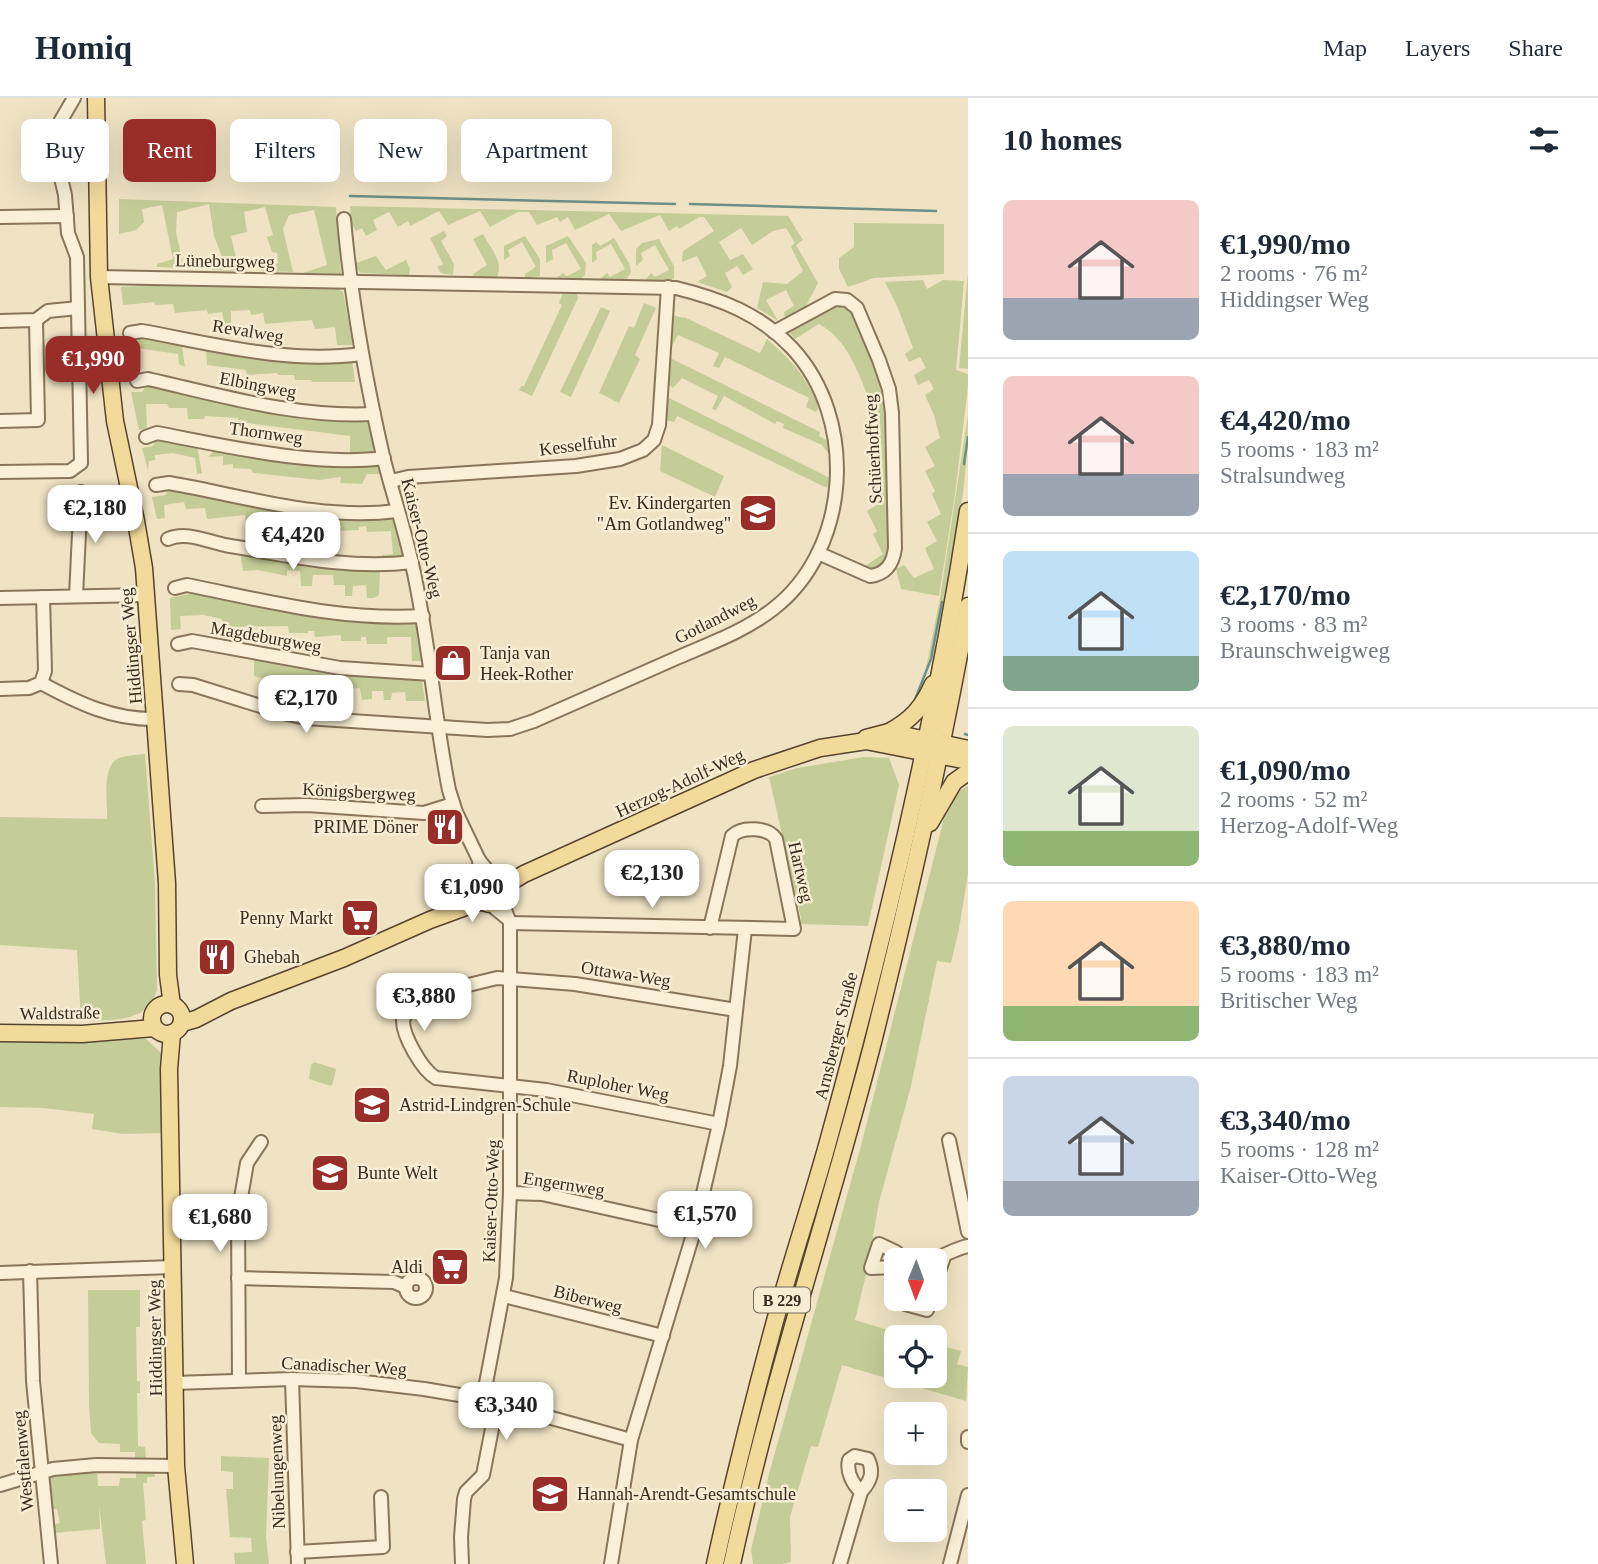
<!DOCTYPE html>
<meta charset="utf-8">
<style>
:root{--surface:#fff;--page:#f6f6f7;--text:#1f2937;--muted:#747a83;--line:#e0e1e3;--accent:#992d29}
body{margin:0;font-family:Georgia,serif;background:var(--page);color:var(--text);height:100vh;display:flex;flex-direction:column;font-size:26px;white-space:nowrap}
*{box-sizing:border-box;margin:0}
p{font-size:23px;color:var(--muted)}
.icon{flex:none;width:38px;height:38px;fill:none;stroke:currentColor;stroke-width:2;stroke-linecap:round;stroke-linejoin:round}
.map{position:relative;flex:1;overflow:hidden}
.sheet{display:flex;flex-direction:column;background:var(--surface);width:630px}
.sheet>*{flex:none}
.top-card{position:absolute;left:21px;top:21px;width:665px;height:63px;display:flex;gap:14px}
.needle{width:46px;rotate:181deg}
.fabs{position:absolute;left:884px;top:1150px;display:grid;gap:14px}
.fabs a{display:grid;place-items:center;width:63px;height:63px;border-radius:10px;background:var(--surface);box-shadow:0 7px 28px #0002;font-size:35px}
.price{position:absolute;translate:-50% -60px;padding:0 16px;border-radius:14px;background:#fff;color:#222;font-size:23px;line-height:46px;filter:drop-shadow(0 2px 4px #0008)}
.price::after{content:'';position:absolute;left:50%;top:42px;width:21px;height:16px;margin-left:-10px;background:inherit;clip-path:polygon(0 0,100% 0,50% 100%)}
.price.active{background:var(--accent);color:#fff}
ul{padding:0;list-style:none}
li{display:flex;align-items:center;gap:21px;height:175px;padding:0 35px}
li+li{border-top:2px solid var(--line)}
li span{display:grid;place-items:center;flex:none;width:196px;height:140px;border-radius:10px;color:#555}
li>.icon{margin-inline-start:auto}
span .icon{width:84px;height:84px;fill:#fffc;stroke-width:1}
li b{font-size:30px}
h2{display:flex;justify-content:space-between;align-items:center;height:84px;padding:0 35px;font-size:30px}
.chip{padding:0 24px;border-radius:10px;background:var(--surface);box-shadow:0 7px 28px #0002;font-size:24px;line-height:63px}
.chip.active{background:var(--accent);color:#fff}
header{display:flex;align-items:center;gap:42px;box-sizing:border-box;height:98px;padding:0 35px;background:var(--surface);border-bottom:2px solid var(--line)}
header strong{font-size:33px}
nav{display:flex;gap:38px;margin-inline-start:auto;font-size:24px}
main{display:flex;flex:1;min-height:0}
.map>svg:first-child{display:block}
.green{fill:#c4cd97}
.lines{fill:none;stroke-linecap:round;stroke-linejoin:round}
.stream{stroke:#6c9088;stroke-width:2.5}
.minor-casing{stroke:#89755a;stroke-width:16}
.major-casing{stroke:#57432e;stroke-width:19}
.minor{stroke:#f9f0d7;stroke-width:12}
.major{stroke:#f2da9b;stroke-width:16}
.labels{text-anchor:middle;stroke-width:5;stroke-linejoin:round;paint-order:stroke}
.shield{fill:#f6edd3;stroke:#726654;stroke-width:2}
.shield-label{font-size:16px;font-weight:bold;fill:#392c1e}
.street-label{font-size:18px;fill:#392c1e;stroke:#f6edd3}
.poi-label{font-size:18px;fill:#392c1e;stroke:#f6edd3;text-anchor:start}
</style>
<header>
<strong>Homiq</strong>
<nav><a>Map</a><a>Layers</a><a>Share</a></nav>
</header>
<main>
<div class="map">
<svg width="968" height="1466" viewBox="0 0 968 1466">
<rect width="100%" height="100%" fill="#efe3c3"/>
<g class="green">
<polygon points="119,101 336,109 341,176 303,175 327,167 314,112 289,117 283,131 293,174 260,173 278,165 277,155 272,154 267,139 273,137 265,109 244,114 247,134 231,138 239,173 212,172 210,165 223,161 214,138 209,106 177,114 176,134 184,170 157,169 157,166 173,161 162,107 142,111 144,124 136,132 119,136"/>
<polygon points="350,108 788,118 803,142 796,147 818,185 806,208 785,221 784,214 794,208 786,192 766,202 778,223 757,210 763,184 787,186 803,173 791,149 795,145 786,130 773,133 752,147 741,130 719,144 730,162 743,156 753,171 743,177 737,168 725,175 732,189 727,194 697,184 707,178 697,158 682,164 683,153 714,133 704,119 699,119 679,131 677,128 669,133 660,117 621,133 609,116 575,132 568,119 560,124 557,119 537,127 529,114 518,114 490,129 480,113 448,127 439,113 410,128 408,123 398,129 389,114 373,122 377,132 366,138 362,130 356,133 351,125"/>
<polygon points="854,125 944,126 944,176 874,180 848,189 839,171 839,160 854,149"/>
<polygon points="444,133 447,138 441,143 454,166 453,177 441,175 437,169 443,166 430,140"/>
<path d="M483,136C490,149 504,164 497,179H474L473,176L487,167L473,141Z"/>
<polygon points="525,138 540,161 540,178 525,180 525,176 536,169 522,144 508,152 510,158 504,162 504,148"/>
<polygon points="568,138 586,165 585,177 581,181 555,181 563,175 567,178 581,171 566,145 552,152 553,161 546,165 546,148"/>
<polygon points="614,140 629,165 631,174 626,182 598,183 607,175 610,179 625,171 611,146 596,154 597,161 592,165 592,147 596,144 600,148"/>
<polygon points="659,141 674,168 674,180 670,183 645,183 651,175 655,179 669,172 655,147 641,155 643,162 636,168 636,151 642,145"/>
<polygon points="376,158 386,172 406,162 410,171 409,177 361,175 355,169 356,165"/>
<polygon points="968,174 968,271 959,270"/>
<polygon points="923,182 927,191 943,182 964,183 956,272 968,276 968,288 955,396 939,498 901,491 896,471 904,467 914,480 934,471 925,450 937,443 927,424 941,416 932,396 935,393 925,373 935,368 925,349 940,340 934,317 925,297 934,291 929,282 918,287 914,277 926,270 920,259 909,264 905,256 913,250 897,208 885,184"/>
<polygon points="189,186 335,189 343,194 353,247 337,247 335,229 315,231 312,222 265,226 263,215 251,217 250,212 231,213 231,228 225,228 222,214 208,216 207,212 175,215 173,206 155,207 154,204 123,207 121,189"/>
<polygon points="563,195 577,196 578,200 532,298 519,292 521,288 524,288 562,207 559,205"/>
<polygon points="644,205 656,210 635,257 640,261 619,305 599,295 629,228 634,230"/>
<path d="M838,206L848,209L876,267L886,308L889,454L885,468L869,474L858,469L865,468L883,456L873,436L877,433L867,413L880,405L869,385L881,379L872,358L881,350L872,331L878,325C864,292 853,244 819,226L795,241L787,231Z"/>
<polygon points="601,209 610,213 571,299 560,294"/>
<path d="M673,217L683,220L684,219L760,255L767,241C792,263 805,277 819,309L816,314L806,309L809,300L725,259L719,270L713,268L719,255L678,237L671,250Z"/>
<polygon points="140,239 182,248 185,269 179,266 178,256 136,250 138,275 130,276 127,244 137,244"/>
<path d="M206,251C255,261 303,267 352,262L355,284H312L311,282H295L294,277H278L277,275L247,277L246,272L207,267Z"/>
<polygon points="670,260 820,334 819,338 828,343 828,355 822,347 783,330 784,326 777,323 775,326 724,298 716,312 712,311 718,298 682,280 673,290 668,286"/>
<path d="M147,286C220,304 293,328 368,322L375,357L350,358V338L239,324L238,320L205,318L204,321H188L187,310H169L167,306H146L147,330L139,332L131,294H142Z"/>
<polygon points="667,299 830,380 827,390 677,318 674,324 665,322"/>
<path d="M968,317C968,406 947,495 924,580L940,500Z"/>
<polygon points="156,342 197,348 202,375 197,376 195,360 173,355 155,357 155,362 149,363 148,372 142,350 153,348"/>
<polygon points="662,347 724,378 715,399 660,373"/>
<path d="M215,352C269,360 323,370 377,368L380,376H367L362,386L340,385L341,379L319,382L253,375L251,371L233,370V366L223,367V358L208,359Z"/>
<polygon points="169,391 270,412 329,422 392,420 402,457 396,462 383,462 382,457 393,456 391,433 367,434 366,428 359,429 359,432 337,433 336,430 312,431 311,425 282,428 284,451 278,450 275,423 264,423 263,420 246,421 245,417 207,421 205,410 186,411 184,404 164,407 165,420 157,421 152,399 165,397"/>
<polygon points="240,454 301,466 380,472 379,497 374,500 367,500 366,487 353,488 352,498 345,498 345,487 334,487 333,477 313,477 312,488 301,488 300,473 287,472 287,478 258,472 243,473"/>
<path d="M194,495C266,509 339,531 414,523L418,529L423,563H412L411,539H387V546H367L366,539H361V543H341V537L315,539L314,533H308V535H289L288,528L222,529V521L203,517L180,518L181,531L171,532L170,500Z"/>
<polygon points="254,560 351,578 422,583 425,603 406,603 405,594 392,595 391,602 384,602 383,593 372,593 372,601 362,602 360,590 349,591 350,599 339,599 338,591 320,592 319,583 304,582 301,591 254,578"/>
<path d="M145,656L155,785L157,891C149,926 110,922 81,923L77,852L0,847V719L107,721C108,705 101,671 117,661C124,657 137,657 145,656Z"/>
<polygon points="864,659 889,660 899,687 868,828 800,826 801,820 769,679 797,670"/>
<polygon points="968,688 968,776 959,831 951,865 937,863 911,988 879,1104 867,1173 855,1222 911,1239 896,1239 896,1278 934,1278 935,1246 961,1253 957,1266 968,1269 966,1303 842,1267 818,1349 811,1348 790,1419 791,1464 782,1466 753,1466 751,1452 769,1376 862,1044 944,720 959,693"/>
<polygon points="0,941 146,941 162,956 166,1035 122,1036 92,1031 94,1016 43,1010 0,1009"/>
<polygon points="314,964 336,971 333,985 331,988 309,981 311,967"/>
<polygon points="88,1192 140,1192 140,1229 136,1229 137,1283 140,1283 140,1295 137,1295 138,1348 145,1349 146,1361 135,1360 135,1354 120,1354 120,1346 99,1345 91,1335 89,1307"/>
<polygon points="221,1358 269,1360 266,1439 269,1466 235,1466 234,1455 252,1454 251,1440 230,1439 226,1391 233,1391 233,1374 221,1373"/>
<polygon points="136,1370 154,1370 155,1379 147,1379 147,1385 143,1385 146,1422 142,1423 146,1466 106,1466 99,1407 100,1431 53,1435 53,1427 60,1425 57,1411 51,1411 49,1381 52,1377 97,1372 98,1388 119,1388 120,1380 136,1380"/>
</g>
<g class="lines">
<g class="stream">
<polyline points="350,98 675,106"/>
<polyline points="690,106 936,113"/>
<polyline points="964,366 968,339"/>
<polyline points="914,604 931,561 942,504"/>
<polyline points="965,636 968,637"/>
</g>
<g class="minor-casing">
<g id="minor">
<polyline points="0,119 67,118"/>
<path d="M344,121C351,201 365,279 383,358C392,394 404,429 412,466C429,540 434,617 449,692L456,714L479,762L492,778"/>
<path d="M99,179L676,190C721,201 760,216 792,250C858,321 851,451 773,511C745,533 711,545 679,559C631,580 582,602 534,623L510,631L487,632L306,620L283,615L193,587L179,586"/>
<polyline points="0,223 36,222 48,213 78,210"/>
<path d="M774,234L835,201L847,202L857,210L879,262L889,291L892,315L895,450C893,466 886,476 870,478L818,455"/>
<path d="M130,235L142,233C214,246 288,266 361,256"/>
<path d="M137,283L148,281C223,298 296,320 374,316"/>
<polyline points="0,323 38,322 36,222"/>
<path d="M146,339L157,335C226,348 314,369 384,360"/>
<polyline points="0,374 70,373 81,365 77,159 68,135 65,97 57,63 60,24 74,0"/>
<polyline points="391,383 408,379 576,368 620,361 643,352 654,342 659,327 668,189"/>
<path d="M156,387L169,385C245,398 320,423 397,413"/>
<path d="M168,441C186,433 206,443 225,447C285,457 350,472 412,464"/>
<path d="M175,490L187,487C267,503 340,523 423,518"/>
<polyline points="76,498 81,394"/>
<polyline points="0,500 147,497"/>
<polyline points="178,546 192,543 340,570 431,576"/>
<path d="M41,585C78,605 113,622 156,621"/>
<polyline points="0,591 29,590 41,585 45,573 43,499"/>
<polyline points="262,708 307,707 424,715 453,706"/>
<polyline points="479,762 481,783"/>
<polyline points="490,806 507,820"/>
<path d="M510,825L794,831L776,741C768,729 742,728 732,738L710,830"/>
<path d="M719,1026L546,992L436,980C422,972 402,937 403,921L408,914L448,892L497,880L575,886L736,912"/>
<polyline points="949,1042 968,1134"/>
<polyline points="510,1095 542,1096 695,1130"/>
<path d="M929,1162C944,1159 953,1151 968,1148"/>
<polyline points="896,1169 871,1170 879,1146 896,1154 904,1162"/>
<polyline points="30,1173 33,1283 51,1466"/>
<polyline points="0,1175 173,1169"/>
<circle cx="416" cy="1190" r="10"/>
<polyline points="238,1180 394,1184 406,1189"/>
<polyline points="934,1188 944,1159"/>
<polyline points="504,1198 663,1238"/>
<polyline points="907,1200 905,1206 927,1212 931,1200"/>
<polyline points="292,1281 298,1466"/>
<polyline points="239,1282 238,1117 247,1065 261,1044"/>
<polyline points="175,1285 292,1281 356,1283 424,1291 483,1301 631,1342"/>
<polyline points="483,1301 506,1180 510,1095 510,825 501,801"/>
<polyline points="968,1339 968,1344"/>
<polyline points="0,1387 53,1371 96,1367 176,1368"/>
<polyline points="297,1454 383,1449 381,1399"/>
<polyline points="462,1466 461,1439 464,1401 466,1394 483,1377 497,1305"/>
<polyline points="611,1466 631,1342 695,1130 719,1026 730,968 745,831"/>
<path d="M840,1466L861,1394C871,1383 874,1374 868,1361L855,1358L849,1362C846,1374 853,1386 861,1394"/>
<polyline points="950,1466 968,1397"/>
</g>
</g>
<g class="major-casing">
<g id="major">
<polyline points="96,0 99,179 115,323 136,423 144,470 167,785 168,877 172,907"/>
<path d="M889,634C911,622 923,609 933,586"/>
<polyline points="866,640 889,634 968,651"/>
<polyline points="930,725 954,684 968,674"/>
<circle cx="491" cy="792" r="14"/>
<polyline points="504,788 524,776 754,672 820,650 866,643 968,663"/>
<circle cx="167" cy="921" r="15"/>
<polyline points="182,925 196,921 231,903 344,860 430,822 482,803"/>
<polyline points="0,935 82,936 154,930"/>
<polyline points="172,935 169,971 176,1368 185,1466"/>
<path d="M715,1466C733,1384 753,1304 775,1223C791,1165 810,1108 826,1051C884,841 935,629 968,413"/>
<path d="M732,1466C770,1289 828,1118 873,944C909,800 942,654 968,508"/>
</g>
</g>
<use href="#minor" class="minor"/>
<use href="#major" class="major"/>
</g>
<defs>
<g id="school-square" transform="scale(2.0125)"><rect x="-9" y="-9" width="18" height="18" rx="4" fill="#992d29" stroke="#f6edd3"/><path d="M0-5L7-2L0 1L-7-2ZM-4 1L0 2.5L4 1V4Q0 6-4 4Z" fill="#fff"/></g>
<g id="shop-square" transform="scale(2.0125)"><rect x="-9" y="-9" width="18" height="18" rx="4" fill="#992d29" stroke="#f6edd3"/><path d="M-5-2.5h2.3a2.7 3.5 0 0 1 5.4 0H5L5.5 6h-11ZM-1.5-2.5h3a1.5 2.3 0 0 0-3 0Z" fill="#fff"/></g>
<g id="restaurant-square" transform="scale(2.0125)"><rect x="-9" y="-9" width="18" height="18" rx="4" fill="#992d29" stroke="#f6edd3"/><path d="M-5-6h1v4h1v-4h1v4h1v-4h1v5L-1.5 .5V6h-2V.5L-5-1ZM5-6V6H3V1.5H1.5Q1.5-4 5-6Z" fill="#fff"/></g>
<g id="supermarket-square" transform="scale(2.0125)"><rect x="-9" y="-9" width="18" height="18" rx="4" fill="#992d29" stroke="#f6edd3"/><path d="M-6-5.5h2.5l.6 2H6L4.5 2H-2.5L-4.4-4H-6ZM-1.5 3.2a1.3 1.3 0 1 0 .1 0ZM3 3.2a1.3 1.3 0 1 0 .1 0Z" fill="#fff"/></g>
</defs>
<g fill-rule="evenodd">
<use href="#school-square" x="758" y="415"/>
<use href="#shop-square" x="453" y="565"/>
<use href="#restaurant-square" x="445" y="729"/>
<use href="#supermarket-square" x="360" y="820"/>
<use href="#restaurant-square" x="217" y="859"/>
<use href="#school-square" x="372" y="1007"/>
<use href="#school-square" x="330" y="1075"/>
<use href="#supermarket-square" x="450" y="1169"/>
<use href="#school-square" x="550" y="1396"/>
</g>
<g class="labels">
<rect class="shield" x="754" y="1189.5" width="56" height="25" rx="5"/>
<g class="shield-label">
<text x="782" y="1208">B 229</text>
</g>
<g class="street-label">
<text transform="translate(225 163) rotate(1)" y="6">Lüneburgweg</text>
<text transform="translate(248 233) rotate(9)" y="6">Revalweg</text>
<text transform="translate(258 287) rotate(11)" y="6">Elbingweg</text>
<text transform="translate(266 335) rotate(8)" y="6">Thornweg</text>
<text transform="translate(578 347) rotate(-7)" y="6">Kesselfuhr</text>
<text transform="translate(873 351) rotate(-93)" y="6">Schüerhoffweg</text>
<text transform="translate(422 440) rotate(76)" y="6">Kaiser-Otto-Weg</text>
<text transform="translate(715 521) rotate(-27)" y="6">Gotlandweg</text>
<text transform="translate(266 539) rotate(10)" y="6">Magdeburgweg</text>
<text transform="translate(131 548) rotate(-95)" y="6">Hiddingser Weg</text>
<text transform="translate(680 685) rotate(-25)" y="6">Herzog-Adolf-Weg</text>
<text transform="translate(359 694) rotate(3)" y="6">Königsbergweg</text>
<text transform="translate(801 774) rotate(77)" y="6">Hartweg</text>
<text transform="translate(626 876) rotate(9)" y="6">Ottawa-Weg</text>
<text transform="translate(60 915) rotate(-1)" y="6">Waldstraße</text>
<text transform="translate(836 938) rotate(-76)" y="6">Arnsberger Straße</text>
<text transform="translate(618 987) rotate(11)" y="6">Ruploher Weg</text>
<text transform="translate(564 1086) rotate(9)" y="6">Engernweg</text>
<text transform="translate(491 1103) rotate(-88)" y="6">Kaiser-Otto-Weg</text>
<text transform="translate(588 1201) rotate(14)" y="6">Biberweg</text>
<text transform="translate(155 1240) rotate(-91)" y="6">Hiddingser Weg</text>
<text transform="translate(344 1268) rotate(3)" y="6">Canadischer Weg</text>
<text transform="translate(23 1363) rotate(-95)" y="6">Westfalenweg</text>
<text transform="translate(277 1374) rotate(-92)" y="6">Nibelungenweg</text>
</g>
<g class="poi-label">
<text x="731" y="411" text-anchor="end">Ev. Kindergarten<tspan x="731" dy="21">"Am Gotlandweg"</tspan></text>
<text x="480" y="561">Tanja van<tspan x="480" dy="21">Heek-Rother</tspan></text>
<text x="418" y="735" text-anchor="end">PRIME Döner</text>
<text x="333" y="826" text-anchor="end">Penny Markt</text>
<text x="244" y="865">Ghebah</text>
<text x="399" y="1013">Astrid-Lindgren-Schule</text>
<text x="357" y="1081">Bunte Welt</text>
<text x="423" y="1175" text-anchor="end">Aldi</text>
<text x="577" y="1402">Hannah-Arendt-Gesamtschule</text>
</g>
</g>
</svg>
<div class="fabs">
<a><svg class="needle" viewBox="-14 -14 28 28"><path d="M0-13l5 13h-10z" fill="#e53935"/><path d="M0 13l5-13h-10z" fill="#747a83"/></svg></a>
<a><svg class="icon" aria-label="locate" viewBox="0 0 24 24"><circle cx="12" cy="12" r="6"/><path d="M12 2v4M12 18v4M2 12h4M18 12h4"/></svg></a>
<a>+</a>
<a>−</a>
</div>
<b class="price active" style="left:93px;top:298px">€1,990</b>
<b class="price" style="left:95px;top:447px">€2,180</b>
<b class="price" style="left:293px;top:474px">€4,420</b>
<b class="price" style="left:306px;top:637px">€2,170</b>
<b class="price" style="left:652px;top:812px">€2,130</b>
<b class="price" style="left:472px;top:826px">€1,090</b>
<b class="price" style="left:424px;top:935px">€3,880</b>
<b class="price" style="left:705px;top:1153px">€1,570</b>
<b class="price" style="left:220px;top:1156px">€1,680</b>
<b class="price" style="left:506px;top:1344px">€3,340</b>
<div class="top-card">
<a class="chip">Buy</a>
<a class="chip active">Rent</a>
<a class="chip">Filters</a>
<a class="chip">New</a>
<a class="chip">Apartment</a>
</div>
</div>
<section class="sheet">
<h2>10 homes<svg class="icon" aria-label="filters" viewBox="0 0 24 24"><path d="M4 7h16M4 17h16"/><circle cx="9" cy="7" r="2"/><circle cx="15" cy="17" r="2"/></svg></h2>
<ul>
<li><span style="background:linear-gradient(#f6c9c9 70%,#9aa5b1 0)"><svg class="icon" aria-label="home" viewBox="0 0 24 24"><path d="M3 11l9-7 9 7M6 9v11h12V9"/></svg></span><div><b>€1,990/mo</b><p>2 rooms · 76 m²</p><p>Hiddingser Weg</p></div></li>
<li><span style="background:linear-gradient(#f6c9c9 70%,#9aa5b1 0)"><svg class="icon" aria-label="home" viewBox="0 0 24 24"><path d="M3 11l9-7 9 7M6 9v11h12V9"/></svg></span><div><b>€4,420/mo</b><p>5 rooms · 183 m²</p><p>Stralsundweg</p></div></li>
<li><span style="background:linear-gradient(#bfe0f5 75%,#7fa58c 0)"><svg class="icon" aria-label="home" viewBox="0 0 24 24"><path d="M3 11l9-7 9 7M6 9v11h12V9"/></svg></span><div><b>€2,170/mo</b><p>3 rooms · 83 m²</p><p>Braunschweigweg</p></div></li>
<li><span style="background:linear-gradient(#dfe7d0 75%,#8fb573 0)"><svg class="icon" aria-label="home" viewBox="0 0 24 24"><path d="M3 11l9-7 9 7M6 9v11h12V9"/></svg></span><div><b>€1,090/mo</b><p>2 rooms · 52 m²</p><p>Herzog-Adolf-Weg</p></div></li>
<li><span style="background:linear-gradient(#ffd9b3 75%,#8fb573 0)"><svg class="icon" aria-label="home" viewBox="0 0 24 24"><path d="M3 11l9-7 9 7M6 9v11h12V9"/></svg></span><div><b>€3,880/mo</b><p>5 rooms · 183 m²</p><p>Britischer Weg</p></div></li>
<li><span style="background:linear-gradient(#c9d6e8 75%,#9aa5b1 0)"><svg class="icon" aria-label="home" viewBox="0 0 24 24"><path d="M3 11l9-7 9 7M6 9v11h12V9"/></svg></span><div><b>€3,340/mo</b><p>5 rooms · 128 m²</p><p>Kaiser-Otto-Weg</p></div></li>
</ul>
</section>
</main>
